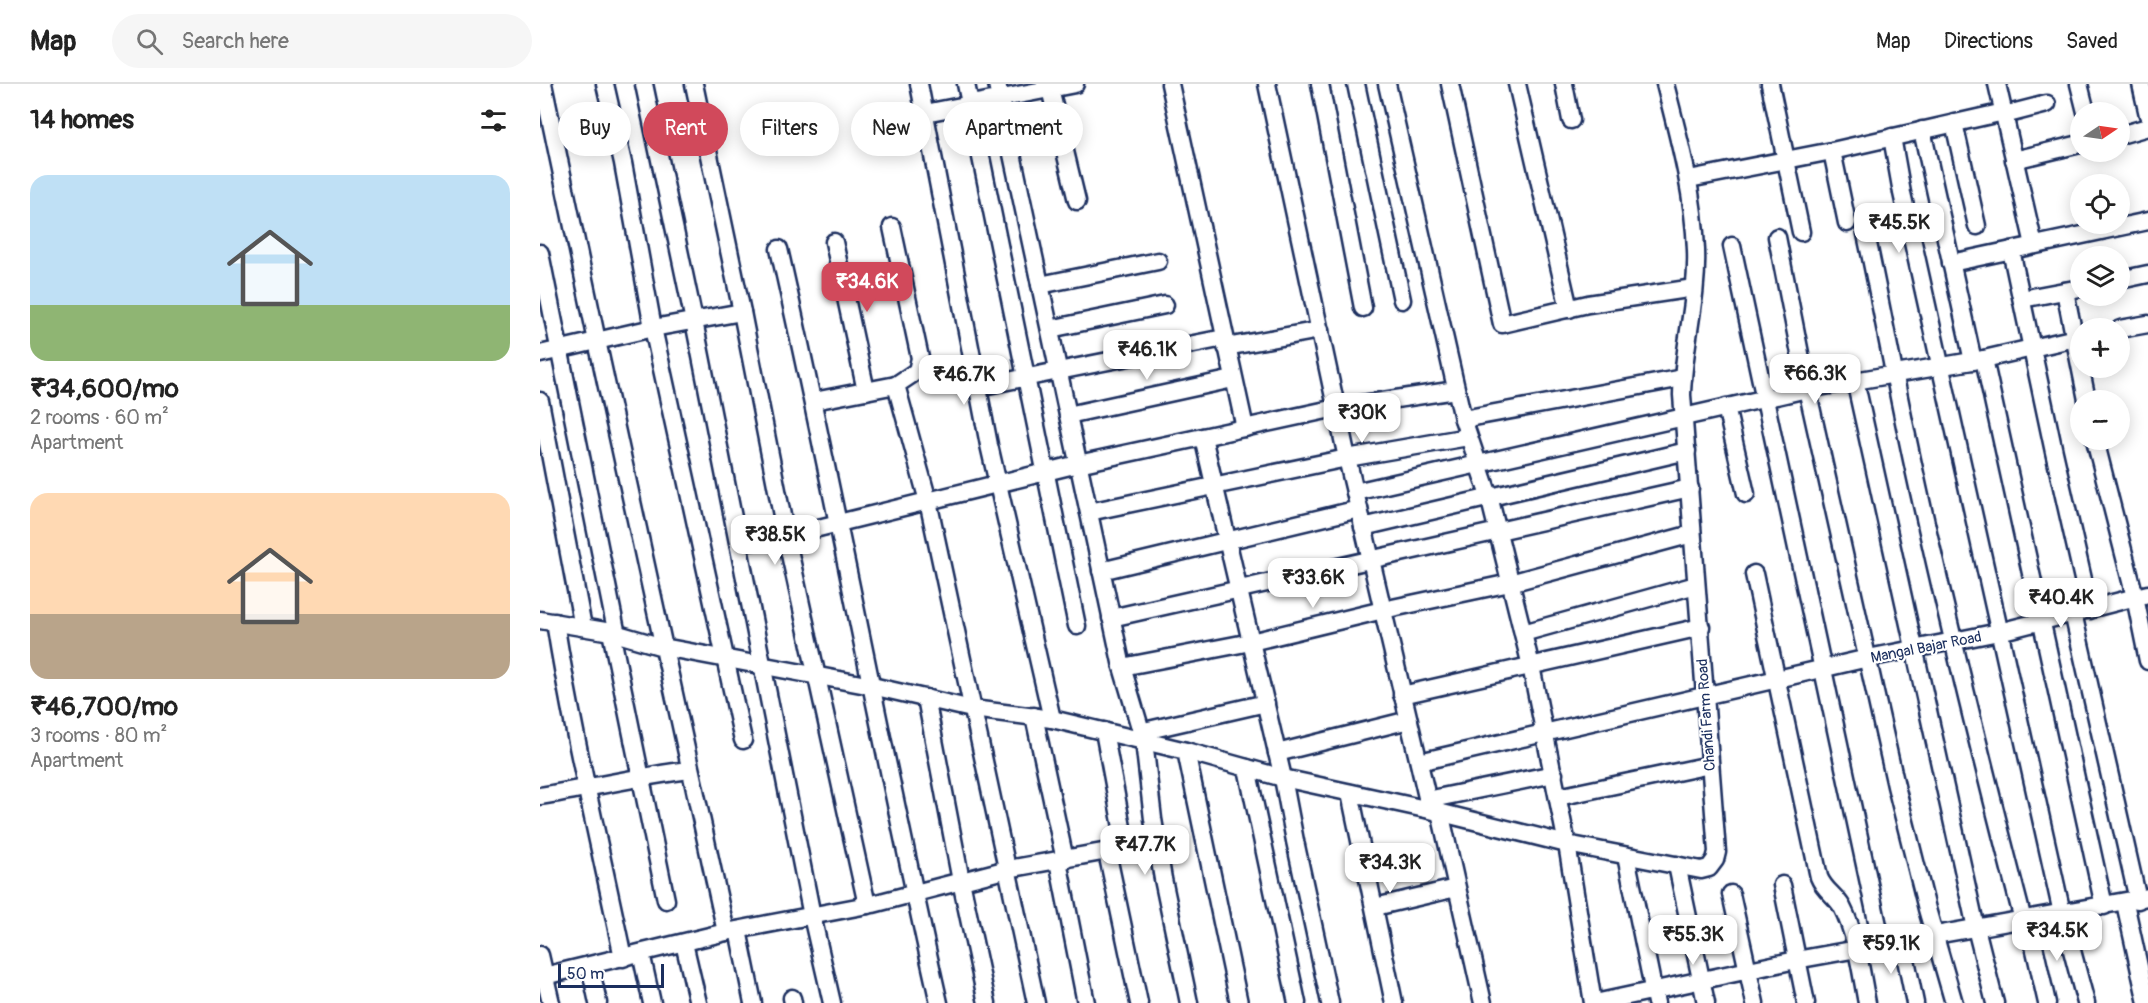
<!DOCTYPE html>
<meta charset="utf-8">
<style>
:root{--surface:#fff;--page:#f6f6f6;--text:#222;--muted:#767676;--line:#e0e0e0;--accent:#d1495b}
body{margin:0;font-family:Pangolin,sans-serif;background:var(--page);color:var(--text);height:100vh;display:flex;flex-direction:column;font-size:22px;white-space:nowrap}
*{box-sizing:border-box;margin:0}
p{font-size:20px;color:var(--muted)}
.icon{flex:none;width:33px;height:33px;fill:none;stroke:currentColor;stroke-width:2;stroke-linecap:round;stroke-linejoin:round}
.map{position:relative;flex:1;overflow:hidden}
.drawer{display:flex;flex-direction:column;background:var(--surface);width:540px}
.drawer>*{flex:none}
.banner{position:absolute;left:18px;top:18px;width:570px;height:54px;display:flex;gap:12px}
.needle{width:39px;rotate:77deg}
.fabs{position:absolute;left:1530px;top:18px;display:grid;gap:12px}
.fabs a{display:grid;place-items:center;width:60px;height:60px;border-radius:50%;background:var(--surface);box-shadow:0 3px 15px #0003;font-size:30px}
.scale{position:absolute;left:18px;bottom:15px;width:106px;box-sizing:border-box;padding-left:6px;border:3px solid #1b2f5e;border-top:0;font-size:16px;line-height:21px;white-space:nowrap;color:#1b2f5e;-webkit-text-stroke:4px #fff;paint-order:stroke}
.price{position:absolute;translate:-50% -51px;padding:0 14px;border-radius:12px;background:#fff;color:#222;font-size:20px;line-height:39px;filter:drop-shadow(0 2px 3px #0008)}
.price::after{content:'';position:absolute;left:50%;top:36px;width:18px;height:14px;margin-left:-9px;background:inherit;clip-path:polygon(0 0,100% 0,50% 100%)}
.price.active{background:var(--accent);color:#fff}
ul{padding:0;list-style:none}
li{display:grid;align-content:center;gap:12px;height:318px;padding:0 30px}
li span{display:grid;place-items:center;height:186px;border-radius:18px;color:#555}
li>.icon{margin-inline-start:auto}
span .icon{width:108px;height:108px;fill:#fffc;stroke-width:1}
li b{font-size:26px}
h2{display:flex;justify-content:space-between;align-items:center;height:72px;padding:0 30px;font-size:26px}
.chip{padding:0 21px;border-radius:27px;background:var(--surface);box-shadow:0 3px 15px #0003;font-size:21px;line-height:54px}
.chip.active{background:var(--accent);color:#fff}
header{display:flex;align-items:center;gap:36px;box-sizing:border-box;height:84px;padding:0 30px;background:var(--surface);border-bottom:2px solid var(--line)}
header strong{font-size:28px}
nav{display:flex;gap:33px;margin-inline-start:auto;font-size:21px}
.search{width:420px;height:54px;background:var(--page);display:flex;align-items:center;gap:15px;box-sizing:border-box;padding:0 21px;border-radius:33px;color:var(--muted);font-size:22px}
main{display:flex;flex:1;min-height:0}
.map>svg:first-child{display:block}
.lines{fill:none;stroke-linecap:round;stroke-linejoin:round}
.minor-casing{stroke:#1b2f5e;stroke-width:21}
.minor{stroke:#fff;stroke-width:16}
.labels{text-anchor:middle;stroke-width:4.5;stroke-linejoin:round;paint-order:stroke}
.street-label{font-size:15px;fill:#1b2f5e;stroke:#fff}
</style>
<header>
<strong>Map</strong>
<div class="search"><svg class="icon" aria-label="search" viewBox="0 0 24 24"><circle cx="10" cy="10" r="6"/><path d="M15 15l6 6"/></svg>Search here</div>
<nav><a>Map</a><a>Directions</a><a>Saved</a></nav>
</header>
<main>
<section class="drawer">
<h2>14 homes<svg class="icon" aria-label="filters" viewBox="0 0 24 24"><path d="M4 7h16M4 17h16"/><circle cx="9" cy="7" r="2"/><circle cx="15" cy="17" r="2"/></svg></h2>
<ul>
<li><span style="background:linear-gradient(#bfe0f5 70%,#8fb573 0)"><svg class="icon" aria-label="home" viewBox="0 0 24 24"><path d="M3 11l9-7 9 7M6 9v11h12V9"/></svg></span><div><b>₹34,600/mo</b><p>2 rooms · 60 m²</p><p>Apartment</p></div></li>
<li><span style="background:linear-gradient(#ffd9b3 65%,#b9a48a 0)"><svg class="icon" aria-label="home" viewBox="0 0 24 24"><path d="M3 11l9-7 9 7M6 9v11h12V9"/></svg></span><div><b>₹46,700/mo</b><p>3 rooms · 80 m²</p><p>Apartment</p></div></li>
</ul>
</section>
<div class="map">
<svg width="1608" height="919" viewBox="0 0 1608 919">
<rect width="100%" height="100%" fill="#fff"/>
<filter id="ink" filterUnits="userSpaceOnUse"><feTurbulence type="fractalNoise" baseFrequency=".0167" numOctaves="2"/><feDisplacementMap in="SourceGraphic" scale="12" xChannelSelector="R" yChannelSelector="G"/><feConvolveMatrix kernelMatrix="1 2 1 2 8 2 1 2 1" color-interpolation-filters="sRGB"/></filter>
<g filter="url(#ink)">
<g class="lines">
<g class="minor-casing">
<g id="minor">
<polyline points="3,0 57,257 186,848"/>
<polyline points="65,0 83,79 113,244 203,656"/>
<polyline points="104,0 154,237 272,832 292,919"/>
<polyline points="154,0 202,228 246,452 327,821"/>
<polyline points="379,0 449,361 512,635"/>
<polyline points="426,0 537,542"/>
<polyline points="457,0 582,583 604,657 613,735 623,795 649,919"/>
<polyline points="630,0 705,344"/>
<polyline points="727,0 807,374 890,726"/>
<polyline points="780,0 823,224"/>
<polyline points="816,0 862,216"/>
<polyline points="847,0 923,335 949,412 991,582 1027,760 1053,919"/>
<polyline points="910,0 962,240 1048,220 1154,204"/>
<polyline points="977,0 1029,225"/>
<polyline points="1024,0 1031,36"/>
<polyline points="1230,0 1261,148"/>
<polyline points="1457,0 1494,161"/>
<polyline points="1539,0 1546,28"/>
<polyline points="1601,0 1608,31"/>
<polyline points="510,5 537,117"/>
<polyline points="385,29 535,0"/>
<polyline points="1464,31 1507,20"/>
<polyline points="1414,39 1437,142"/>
<polyline points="1382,46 1433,277"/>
<polyline points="1580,51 1608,43"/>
<polyline points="1352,53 1362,109 1522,829 1546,919"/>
<polyline points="1292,67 1307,139"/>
<polyline points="1474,76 1540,60"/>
<polyline points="1149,95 1292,67 1464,28"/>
<path d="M1323,136C1341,219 1356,303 1374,385C1407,536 1444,686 1483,836L1489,840L1507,919"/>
<polyline points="352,143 380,274 377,287 356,301 388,417 496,919"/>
<polyline points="1237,153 1267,305 1356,702 1387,825 1414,919"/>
<polyline points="294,158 326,307"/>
<polyline points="1192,162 1342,860"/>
<path d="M239,165C296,415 342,668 399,919"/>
<polyline points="1471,166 1514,368 1550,526"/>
<polyline points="0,169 77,551"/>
<polyline points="1411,179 1608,137"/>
<polyline points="1580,196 1608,190"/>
<polyline points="500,201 618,177"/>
<polyline points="1525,207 1547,316"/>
<polyline points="1482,215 1540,204"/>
<polyline points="510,245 625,221"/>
<polyline points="1580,245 1608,240"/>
<polyline points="686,263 780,246"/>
<polyline points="0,270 113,244 202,228"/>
<polyline points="1444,275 1564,822"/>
<polyline points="1315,296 1436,844 1455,919"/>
<polyline points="438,303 684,254"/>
<polyline points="0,317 43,543"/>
<polyline points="274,317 356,301"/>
<polyline points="1186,323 1206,410"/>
<polyline points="528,331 693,295"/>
<polyline points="923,335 1143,294"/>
<polyline points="663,353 743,694 755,757 790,919"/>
<polyline points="1555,356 1595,513 1608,577"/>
<polyline points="815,408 1267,305 1444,275 1540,253"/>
<polyline points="549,428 807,374 928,353"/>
<polyline points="823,443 1147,367"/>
<polyline points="199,459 246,452 538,380 796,324 916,306"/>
<polyline points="561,487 819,425"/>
<path d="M1214,490L1279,793C1284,806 1295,811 1302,823C1317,852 1321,888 1327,919"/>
<polyline points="1533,529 1598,816"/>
<polyline points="571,534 1150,404"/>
<polyline points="0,536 71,548 123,563 332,602 432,625 512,635 646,667 699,919"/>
<path d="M15,538C33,651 60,762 83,874"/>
<polyline points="71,548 126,816"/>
<polyline points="983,549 1156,501"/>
<polyline points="582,583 711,558 843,526 970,499 1152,450"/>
<polyline points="862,611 1161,543"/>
<polyline points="386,614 421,797 447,919"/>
<polyline points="494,632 525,776"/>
<polyline points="600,648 726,619"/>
<path d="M646,667L743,694L890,726L1027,760L1161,786L1169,784L1175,776L1177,768L1142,311C1143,263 1158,215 1156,166C1154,109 1139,55 1125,0"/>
<polyline points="737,669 869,636"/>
<polyline points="879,678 1328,574 1459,548 1608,510"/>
<polyline points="707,684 757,919"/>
<polyline points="810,709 854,919"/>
<path d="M0,712C50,704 100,692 150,686"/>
<polyline points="1018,713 1170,681"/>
<polyline points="887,716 1014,690"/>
<polyline points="900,728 943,919"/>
<polyline points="567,768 599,919"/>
<polyline points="1086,772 1116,919"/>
<polyline points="518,777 546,919"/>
<polyline points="1137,781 1166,919"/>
<polyline points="1242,801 1266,919"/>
<polyline points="1191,810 1215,919"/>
<polyline points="1585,819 1607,919"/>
<polyline points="835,823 916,804"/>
<polyline points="198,846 213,919"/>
<polyline points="1362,856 1375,919"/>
<polyline points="144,859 158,919"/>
<polyline points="101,869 112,919"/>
<polyline points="0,871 11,919"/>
<polyline points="50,882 58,919"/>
<polyline points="0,893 186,848 333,820 468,785 579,765 583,762 584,754 564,647"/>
<polyline points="252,914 253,919"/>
<polyline points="1055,919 1256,876 1608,813"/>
</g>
</g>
<use href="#minor" class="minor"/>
</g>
</g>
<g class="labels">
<g class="street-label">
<text transform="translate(1386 563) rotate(-11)" y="5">Mangal Bajar Road</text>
<text transform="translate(1166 631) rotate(-94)" y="5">Chandi Farm Road</text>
</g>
</g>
</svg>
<div class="fabs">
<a><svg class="needle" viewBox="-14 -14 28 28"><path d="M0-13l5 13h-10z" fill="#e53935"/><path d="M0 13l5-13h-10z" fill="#767676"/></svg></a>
<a><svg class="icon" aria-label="locate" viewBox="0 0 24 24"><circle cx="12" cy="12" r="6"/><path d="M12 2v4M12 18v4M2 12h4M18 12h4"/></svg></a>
<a><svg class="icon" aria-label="layers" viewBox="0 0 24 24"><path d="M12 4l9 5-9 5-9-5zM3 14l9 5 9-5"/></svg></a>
<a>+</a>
<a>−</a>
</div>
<div class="scale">50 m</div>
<b class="price" style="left:1359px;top:170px">₹45.5K</b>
<b class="price active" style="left:327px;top:229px">₹34.6K</b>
<b class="price" style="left:607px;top:297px">₹46.1K</b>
<b class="price" style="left:1275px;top:321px">₹66.3K</b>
<b class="price" style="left:424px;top:322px">₹46.7K</b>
<b class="price" style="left:822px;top:360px">₹30K</b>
<b class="price" style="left:235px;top:482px">₹38.5K</b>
<b class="price" style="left:773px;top:525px">₹33.6K</b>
<b class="price" style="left:1521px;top:545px">₹40.4K</b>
<b class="price" style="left:605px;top:792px">₹47.7K</b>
<b class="price" style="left:850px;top:810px">₹34.3K</b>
<b class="price" style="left:1517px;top:878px">₹34.5K</b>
<b class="price" style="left:1153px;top:882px">₹55.3K</b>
<b class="price" style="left:1351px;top:891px">₹59.1K</b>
<div class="banner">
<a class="chip">Buy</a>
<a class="chip active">Rent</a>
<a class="chip">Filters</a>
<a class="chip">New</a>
<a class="chip">Apartment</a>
</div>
</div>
</main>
